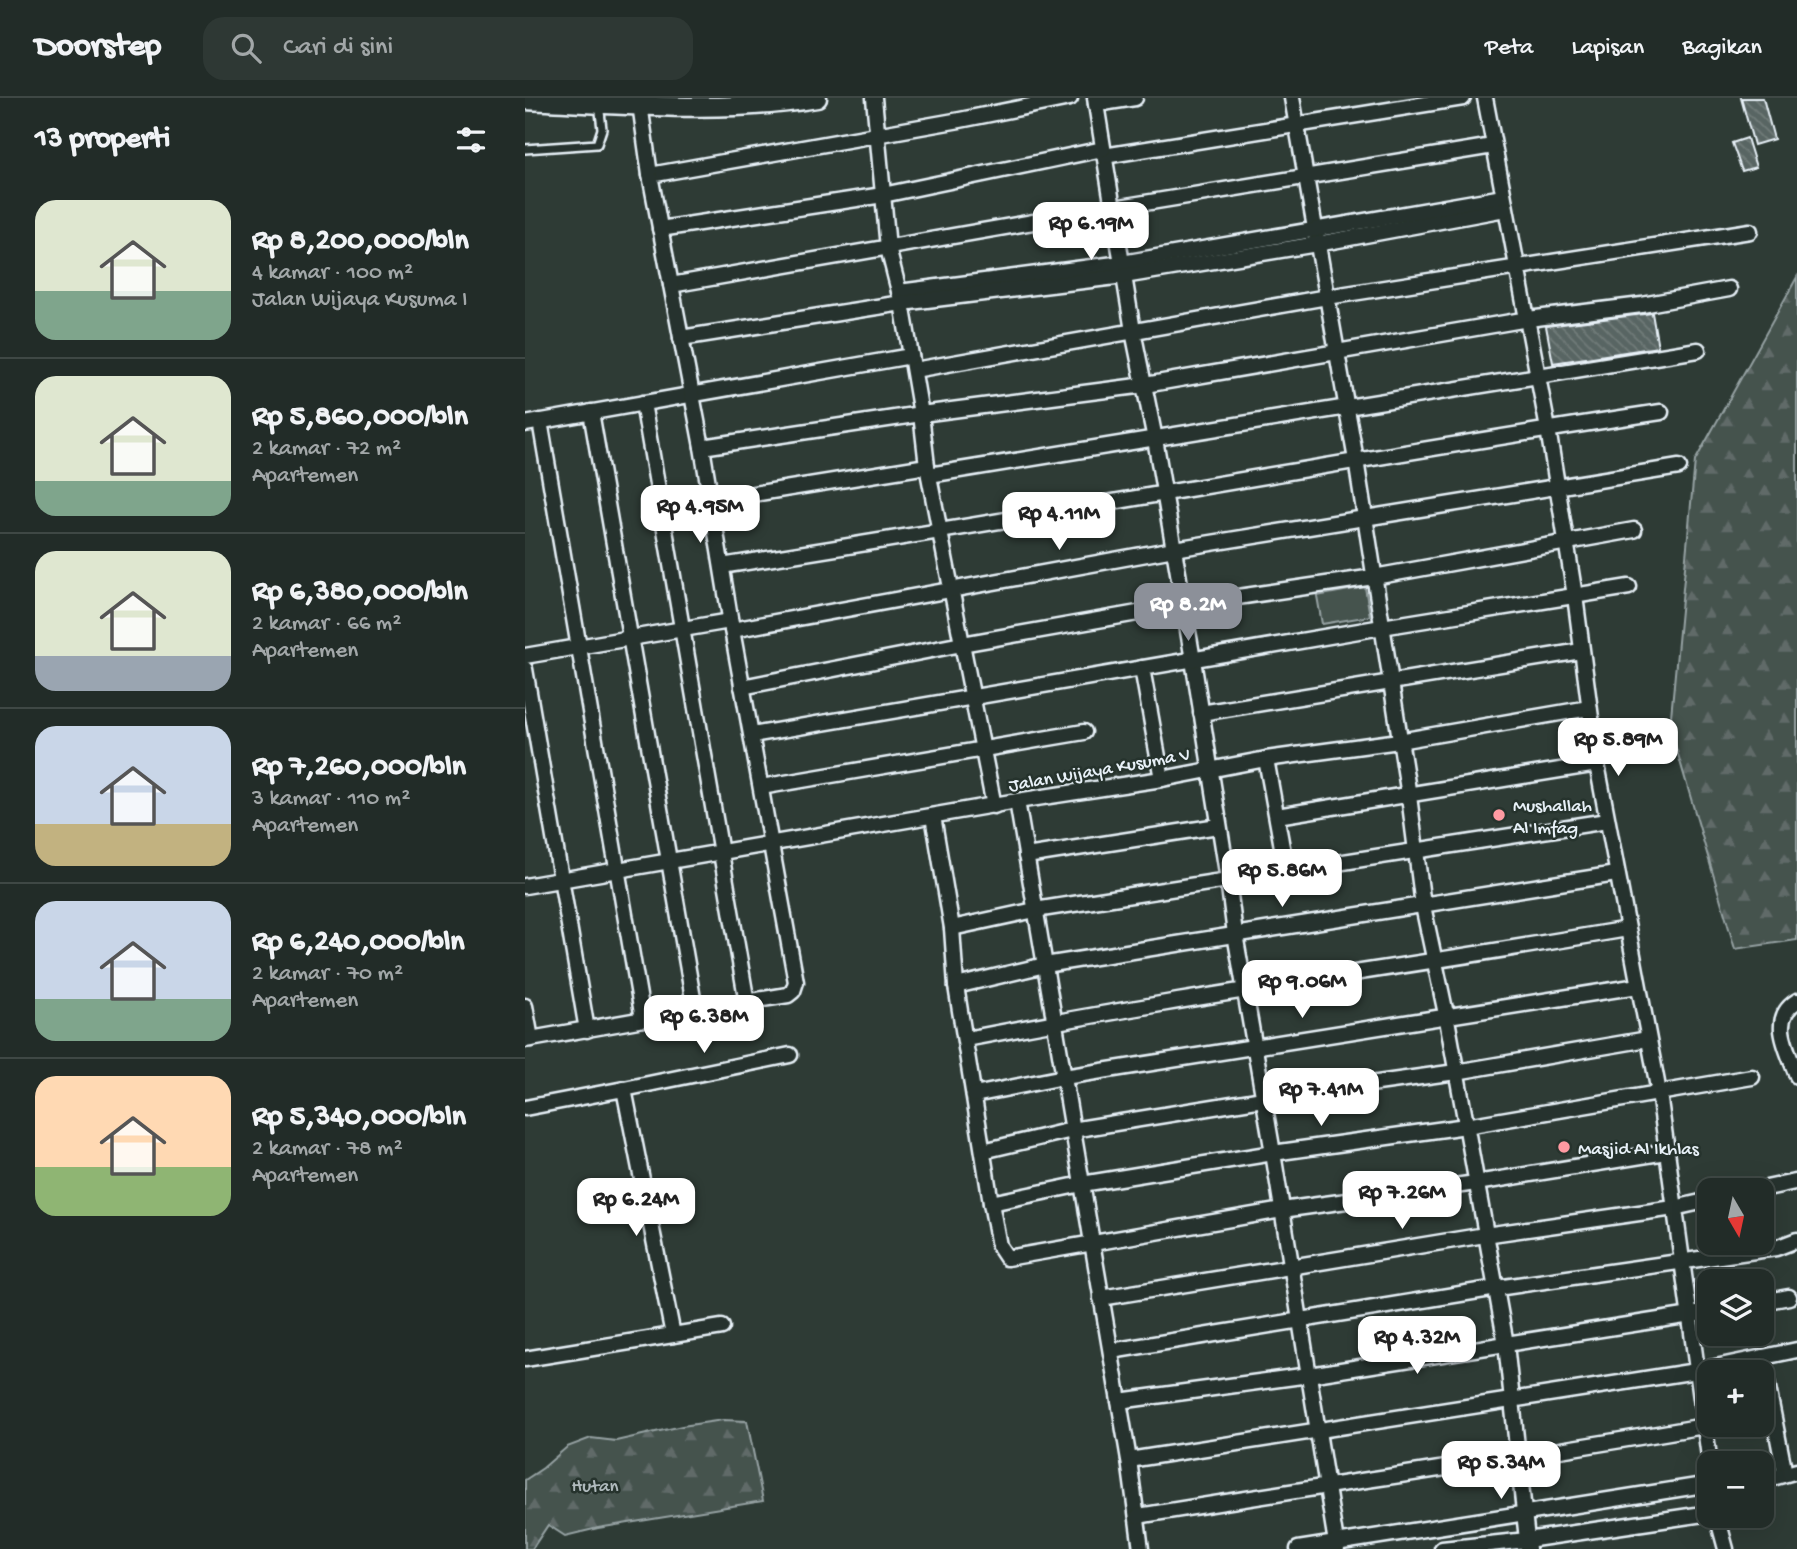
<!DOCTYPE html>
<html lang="id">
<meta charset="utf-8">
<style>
:root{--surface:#222c28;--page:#2e3834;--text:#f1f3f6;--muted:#a2a7a8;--line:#3f4845;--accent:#8c9099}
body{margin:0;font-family:"Gochi Hand",sans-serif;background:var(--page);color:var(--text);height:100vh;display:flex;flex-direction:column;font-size:26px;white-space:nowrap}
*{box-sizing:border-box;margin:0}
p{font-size:23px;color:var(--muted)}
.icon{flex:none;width:38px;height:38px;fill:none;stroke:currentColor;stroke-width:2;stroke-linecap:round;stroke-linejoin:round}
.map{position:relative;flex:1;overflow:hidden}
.panel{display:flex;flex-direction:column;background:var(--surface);width:525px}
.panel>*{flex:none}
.needle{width:46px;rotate:171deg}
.fabs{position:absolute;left:1172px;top:1080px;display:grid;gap:14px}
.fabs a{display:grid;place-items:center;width:77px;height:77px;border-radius:14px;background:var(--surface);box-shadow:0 7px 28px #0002,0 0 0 2px var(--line);font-size:35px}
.price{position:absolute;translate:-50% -60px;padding:0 16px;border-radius:14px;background:#fff;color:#222;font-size:23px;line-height:46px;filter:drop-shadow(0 2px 4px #0008)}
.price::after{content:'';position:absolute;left:50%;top:42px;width:21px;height:16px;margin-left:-10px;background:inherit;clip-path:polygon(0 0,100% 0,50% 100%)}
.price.selected{background:var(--accent);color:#fff}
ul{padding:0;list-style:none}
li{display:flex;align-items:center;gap:21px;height:175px;padding:0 35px}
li+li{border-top:2px solid var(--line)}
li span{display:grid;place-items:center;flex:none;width:196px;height:140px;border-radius:21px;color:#555}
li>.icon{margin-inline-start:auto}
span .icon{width:84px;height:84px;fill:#fffc;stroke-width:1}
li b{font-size:30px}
h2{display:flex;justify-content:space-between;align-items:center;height:84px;padding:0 35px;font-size:30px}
header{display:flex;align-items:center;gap:42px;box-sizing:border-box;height:98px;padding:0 35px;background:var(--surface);border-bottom:2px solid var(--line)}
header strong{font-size:33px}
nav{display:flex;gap:38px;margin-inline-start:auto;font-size:24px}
.search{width:490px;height:63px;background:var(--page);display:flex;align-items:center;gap:18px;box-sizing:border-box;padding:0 24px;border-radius:21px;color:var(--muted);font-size:26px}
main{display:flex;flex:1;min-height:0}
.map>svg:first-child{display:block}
.green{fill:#45524e;stroke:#96a2a3;stroke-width:2}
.forest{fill:url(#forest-firs);stroke:#96a2a3;stroke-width:2}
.building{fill:url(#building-back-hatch);stroke:#e8f1f8;stroke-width:2}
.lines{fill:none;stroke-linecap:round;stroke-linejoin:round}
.service-casing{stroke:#e8f1f8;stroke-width:12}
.minor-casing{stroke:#e8f1f8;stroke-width:19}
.tertiary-casing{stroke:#e8f1f8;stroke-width:23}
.service{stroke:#26332d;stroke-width:7}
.minor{stroke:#26332d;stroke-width:14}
.tertiary{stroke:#26332d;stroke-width:18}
.poi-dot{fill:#ff9aa2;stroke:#26332d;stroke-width:2.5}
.labels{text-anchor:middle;stroke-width:5;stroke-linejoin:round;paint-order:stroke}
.street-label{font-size:19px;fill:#e8f1f8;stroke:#26332d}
.poi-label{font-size:19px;fill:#e8f1f8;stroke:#26332d;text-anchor:start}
.park-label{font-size:19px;fill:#afb9bc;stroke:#26332d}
</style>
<header>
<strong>Doorstep</strong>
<div class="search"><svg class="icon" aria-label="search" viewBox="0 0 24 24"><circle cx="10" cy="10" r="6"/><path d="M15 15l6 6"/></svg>Cari di sini</div>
<nav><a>Peta</a><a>Lapisan</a><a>Bagikan</a></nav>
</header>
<main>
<section class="panel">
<h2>13 properti<svg class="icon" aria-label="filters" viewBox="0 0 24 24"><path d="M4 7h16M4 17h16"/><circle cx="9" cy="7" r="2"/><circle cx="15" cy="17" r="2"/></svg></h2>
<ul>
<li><span style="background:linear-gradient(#dfe7d0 65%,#7fa58c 0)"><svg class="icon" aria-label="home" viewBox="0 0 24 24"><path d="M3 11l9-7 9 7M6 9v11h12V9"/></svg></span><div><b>Rp 8,200,000/bln</b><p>4 kamar · 100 m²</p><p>Jalan Wijaya Kusuma I</p></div></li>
<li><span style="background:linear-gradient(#dfe7d0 75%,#7fa58c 0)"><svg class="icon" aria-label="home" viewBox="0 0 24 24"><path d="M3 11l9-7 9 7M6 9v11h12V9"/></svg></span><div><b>Rp 5,860,000/bln</b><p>2 kamar · 72 m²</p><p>Apartemen</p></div></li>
<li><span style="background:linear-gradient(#dfe7d0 75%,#9aa5b1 0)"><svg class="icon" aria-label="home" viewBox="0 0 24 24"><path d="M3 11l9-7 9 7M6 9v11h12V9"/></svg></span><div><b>Rp 6,380,000/bln</b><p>2 kamar · 66 m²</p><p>Apartemen</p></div></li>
<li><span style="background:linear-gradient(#c9d6e8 70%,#c2b280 0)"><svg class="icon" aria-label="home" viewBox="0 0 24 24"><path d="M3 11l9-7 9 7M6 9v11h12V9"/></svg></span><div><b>Rp 7,260,000/bln</b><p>3 kamar · 110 m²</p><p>Apartemen</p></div></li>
<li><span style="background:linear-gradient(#c9d6e8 70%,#7fa58c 0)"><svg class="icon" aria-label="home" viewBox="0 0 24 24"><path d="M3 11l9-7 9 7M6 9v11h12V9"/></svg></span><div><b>Rp 6,240,000/bln</b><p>2 kamar · 70 m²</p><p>Apartemen</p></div></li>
<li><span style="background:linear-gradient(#ffd9b3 65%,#8fb573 0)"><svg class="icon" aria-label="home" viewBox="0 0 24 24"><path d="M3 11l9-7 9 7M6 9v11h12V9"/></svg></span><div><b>Rp 5,340,000/bln</b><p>2 kamar · 78 m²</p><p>Apartemen</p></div></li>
</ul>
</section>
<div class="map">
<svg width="1272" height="1451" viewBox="0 0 1272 1451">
<defs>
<pattern id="forest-firs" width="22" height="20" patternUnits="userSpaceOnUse" patternTransform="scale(1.75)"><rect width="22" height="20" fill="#45524e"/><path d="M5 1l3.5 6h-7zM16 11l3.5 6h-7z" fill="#606b68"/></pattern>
<pattern id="building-back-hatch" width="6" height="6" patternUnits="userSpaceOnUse" patternTransform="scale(1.75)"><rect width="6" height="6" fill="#596563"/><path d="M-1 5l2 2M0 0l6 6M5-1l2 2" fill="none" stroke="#717c7a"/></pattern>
</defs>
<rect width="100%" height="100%" fill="#2e3b35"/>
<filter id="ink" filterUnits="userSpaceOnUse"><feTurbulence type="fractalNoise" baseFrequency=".0143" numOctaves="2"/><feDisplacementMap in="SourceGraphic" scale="14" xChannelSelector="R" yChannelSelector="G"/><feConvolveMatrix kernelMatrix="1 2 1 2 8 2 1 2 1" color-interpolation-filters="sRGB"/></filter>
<g filter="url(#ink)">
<polygon class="green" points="840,489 845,518 797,526 792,498"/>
<g class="forest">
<polygon points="1272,179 1272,842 1210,851 1145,629 1170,363"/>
<polygon points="198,1322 222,1323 238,1403 73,1430 40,1438 23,1427 7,1451 0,1451 0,1382 18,1370 42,1349 66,1340 91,1343 157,1328"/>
</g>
<g class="building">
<polygon points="1216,0 1238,0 1249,41 1229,47"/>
<polygon points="1222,40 1231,69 1217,73 1207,45"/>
<polygon points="1127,215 1133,249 1028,265 1021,228"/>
</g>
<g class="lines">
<g class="service-casing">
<polyline id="service" points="0,51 72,46 77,31 74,5"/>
</g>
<g class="minor-casing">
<g id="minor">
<polyline points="349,0 363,150 377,205 396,316 402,368 469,708"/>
<polyline points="570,0 608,233 630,341 668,562 703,781 710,836 748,1055 812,1451"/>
<polyline points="767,0 831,362 884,698 898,808 921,916 981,1246 1003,1451"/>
<polyline points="960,0 1023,331 1050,498 1072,666 1134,995 1185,1366"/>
<polyline points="571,6 610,0"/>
<polyline points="579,58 938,0"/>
<polyline points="125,77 435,22 545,0"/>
<polyline points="135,131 358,97 578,51"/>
<polyline points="146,187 589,110 968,48"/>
<polyline points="374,194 597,165 978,99"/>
<polyline points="156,240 377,205 599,178 792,146 980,111"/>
<polyline points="389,272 802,199 1225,133"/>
<polyline points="118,305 222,905"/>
<polyline points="66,314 170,912"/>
<polyline points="15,323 118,921"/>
<polyline points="0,326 386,258"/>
<polyline points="177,349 396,316 620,287 1003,221 1117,207 1204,191"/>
<polyline points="404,377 1173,252"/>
<polyline points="185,403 402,368"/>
<path d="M197,468C510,420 822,361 1136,314"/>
<polyline points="207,532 649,451 1154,369"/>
<polyline points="0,558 205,523"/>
<polyline points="617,570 637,681"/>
<polyline points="0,571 62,932"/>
<polyline points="217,589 437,546 658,507 849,479 1109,432"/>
<polyline points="676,615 1056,553"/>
<polyline points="227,637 857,529 1104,489"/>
<polyline points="741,661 761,771"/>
<polyline points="236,689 559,634"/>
<polyline points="492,703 604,1362 616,1451"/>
<polyline points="408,718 427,830 510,812 1082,723"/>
<polyline points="752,718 1072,666"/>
<polyline points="501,758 693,728"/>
<polyline points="0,788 492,703 637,681 741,661 874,643 1064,610"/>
<polyline points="427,830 431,888 466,1105 474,1148 482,1160 757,1112 951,1085 1141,1054"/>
<polyline points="431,888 520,867 1091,776"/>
<path d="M1272,903C1243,921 1263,952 1272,978"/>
<polyline points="0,908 6,941"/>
<path d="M441,941C660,898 882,869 1102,831"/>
<polyline points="0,942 170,912 263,897 268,893 271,884 207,532 177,349 125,77 115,6"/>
<polyline points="99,991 265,957"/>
<polyline points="449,997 539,979 1113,888"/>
<polyline points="0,1010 99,991 148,1237 0,1261"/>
<polyline points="458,1053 547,1032 738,1001 931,974 1123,941"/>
<polyline points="1232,1092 1270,1084"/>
<polyline points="466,1105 557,1086 748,1055 941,1028 1227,979"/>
<polyline points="576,1200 960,1137 1149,1110 1185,1102"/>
<polyline points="1237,1204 1264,1199"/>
<polyline points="148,1237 197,1229"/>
<polyline points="586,1253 972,1190 1251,1150 1272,1142"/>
<polyline points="1237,1259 1260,1376"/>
<polyline points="594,1303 784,1277 1185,1214"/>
<polyline points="604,1362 1171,1273 1272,1252"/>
<polyline points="1237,1383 1272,1373"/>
<path d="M613,1418C802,1387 991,1361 1179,1328"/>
<polyline points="1192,1418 1201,1451"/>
<polyline points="773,1451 1185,1386"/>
<polyline points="917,1451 1002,1442 1185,1415"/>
</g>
</g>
<g class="tertiary-casing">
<path id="tertiary" d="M0,2C97,6 196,16 292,0"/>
</g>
<use href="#service" class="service"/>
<use href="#minor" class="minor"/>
<use href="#tertiary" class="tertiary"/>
</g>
</g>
<g class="poi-dot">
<circle cx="974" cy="717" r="7"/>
<circle cx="1039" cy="1049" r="7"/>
</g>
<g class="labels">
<g class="street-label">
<text transform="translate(574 670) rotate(-10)" y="7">Jalan Wijaya Kusuma V</text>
</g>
<g class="poi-label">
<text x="988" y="713">Mushallah<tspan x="988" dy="22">Al Imfag</tspan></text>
<text x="1053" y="1056">Masjid Al Ikhlas</text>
</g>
<g class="park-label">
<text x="70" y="1393">Hutan</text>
</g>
</g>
</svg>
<div class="fabs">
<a><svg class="needle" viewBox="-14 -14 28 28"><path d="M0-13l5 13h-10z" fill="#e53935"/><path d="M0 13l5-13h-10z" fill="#a2a7a8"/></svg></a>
<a><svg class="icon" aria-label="layers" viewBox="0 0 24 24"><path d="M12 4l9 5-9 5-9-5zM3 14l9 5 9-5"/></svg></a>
<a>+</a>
<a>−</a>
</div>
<b class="price" style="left:566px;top:164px">Rp 6.19M</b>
<b class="price" style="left:175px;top:447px">Rp 4.95M</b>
<b class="price" style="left:534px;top:454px">Rp 4.11M</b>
<b class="price selected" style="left:663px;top:545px">Rp 8.2M</b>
<b class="price" style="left:1093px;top:680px">Rp 5.89M</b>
<b class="price" style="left:757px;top:811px">Rp 5.86M</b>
<b class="price" style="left:777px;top:922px">Rp 9.06M</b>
<b class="price" style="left:179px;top:957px">Rp 6.38M</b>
<b class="price" style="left:796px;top:1030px">Rp 7.41M</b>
<b class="price" style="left:877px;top:1133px">Rp 7.26M</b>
<b class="price" style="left:111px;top:1140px">Rp 6.24M</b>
<b class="price" style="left:892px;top:1278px">Rp 4.32M</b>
<b class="price" style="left:976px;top:1403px">Rp 5.34M</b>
</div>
</main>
